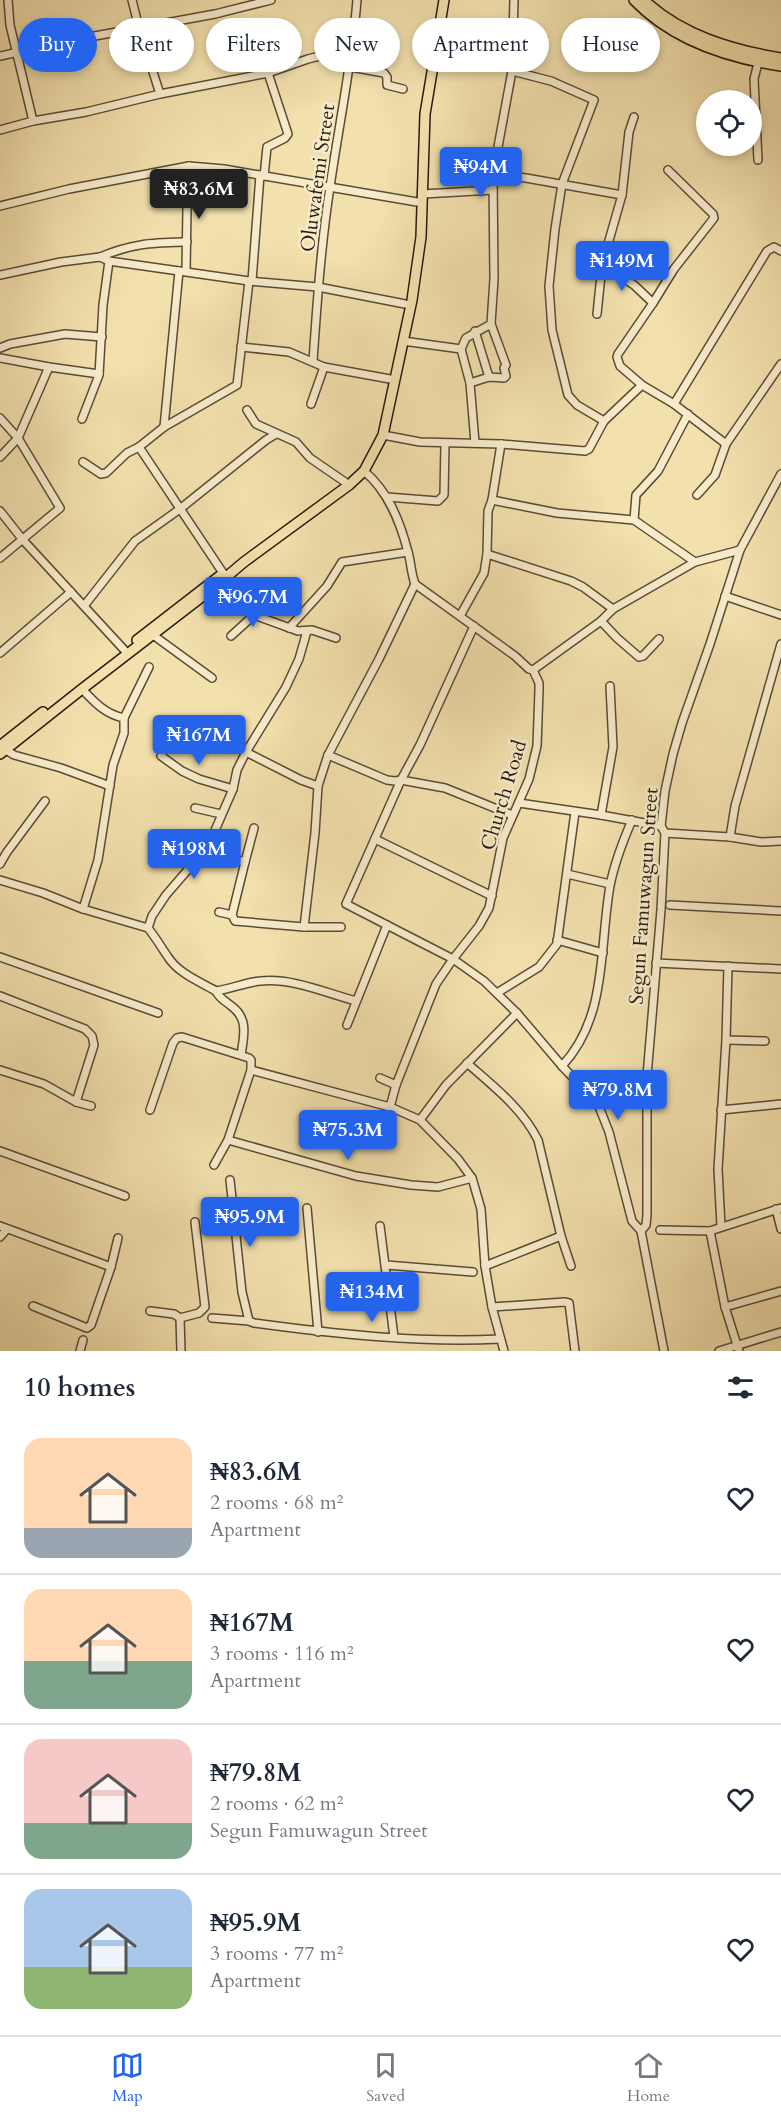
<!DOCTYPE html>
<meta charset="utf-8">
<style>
:root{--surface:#fff;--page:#f2f2f3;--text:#1f2937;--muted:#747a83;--line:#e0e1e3;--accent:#2563eb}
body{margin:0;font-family:Cardo,serif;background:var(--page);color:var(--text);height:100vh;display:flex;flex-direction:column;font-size:22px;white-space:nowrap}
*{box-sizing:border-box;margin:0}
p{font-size:20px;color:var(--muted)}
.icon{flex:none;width:33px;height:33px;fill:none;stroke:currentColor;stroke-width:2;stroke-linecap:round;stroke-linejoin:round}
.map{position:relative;height:1351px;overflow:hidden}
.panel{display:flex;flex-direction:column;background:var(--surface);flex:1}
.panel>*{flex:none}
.banner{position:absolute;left:18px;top:18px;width:746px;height:54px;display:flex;gap:12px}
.tools{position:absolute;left:696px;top:90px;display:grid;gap:12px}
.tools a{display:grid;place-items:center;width:66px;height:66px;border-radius:50%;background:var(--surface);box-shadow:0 3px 9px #0003;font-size:30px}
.price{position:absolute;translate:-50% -51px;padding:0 14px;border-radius:6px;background:var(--accent);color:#fff;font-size:20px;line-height:39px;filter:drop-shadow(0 2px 3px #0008)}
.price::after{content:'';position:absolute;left:50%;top:36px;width:18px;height:14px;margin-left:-9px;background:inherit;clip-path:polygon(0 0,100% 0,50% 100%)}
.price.on{background:#222;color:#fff}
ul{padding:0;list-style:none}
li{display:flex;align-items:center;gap:18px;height:150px;padding:0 24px}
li+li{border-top:2px solid var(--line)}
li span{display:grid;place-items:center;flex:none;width:168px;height:120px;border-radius:18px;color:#555}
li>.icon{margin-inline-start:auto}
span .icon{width:72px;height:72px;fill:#fffc;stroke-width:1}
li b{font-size:26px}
h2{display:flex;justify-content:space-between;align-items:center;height:72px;padding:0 24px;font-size:26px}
.pill{padding:0 21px;border-radius:27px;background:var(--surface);box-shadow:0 3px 9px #0003;font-size:21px;line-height:54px}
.pill.on{background:var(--accent);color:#fff}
.tabs{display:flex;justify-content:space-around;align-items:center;height:84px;border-top:2px solid var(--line);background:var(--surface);font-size:16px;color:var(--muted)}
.tabs a{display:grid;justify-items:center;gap:3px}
.tabs .on{color:var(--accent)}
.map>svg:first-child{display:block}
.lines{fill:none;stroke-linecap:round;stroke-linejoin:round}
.minor-casing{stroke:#5b4b36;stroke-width:10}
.major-casing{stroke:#29190f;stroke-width:12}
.minor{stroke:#f7ebca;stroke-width:7}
.major{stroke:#f2e0ad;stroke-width:9}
.labels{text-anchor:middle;stroke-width:5;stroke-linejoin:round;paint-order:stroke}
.street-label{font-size:20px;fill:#29190f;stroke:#f7ebca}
</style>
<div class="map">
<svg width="781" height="1351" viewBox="0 0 781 1351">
<rect width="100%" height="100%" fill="#f2e0ad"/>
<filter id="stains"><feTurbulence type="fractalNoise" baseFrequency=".00333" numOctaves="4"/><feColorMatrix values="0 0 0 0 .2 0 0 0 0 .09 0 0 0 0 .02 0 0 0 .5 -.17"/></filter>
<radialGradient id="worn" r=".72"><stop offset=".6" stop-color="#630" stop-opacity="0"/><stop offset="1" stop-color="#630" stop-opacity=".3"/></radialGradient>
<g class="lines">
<g class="minor-casing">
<g id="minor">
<polyline points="8,0 10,25 33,121"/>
<polyline points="132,0 139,28 160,94"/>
<polyline points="0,56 73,40 215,14 271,0"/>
<polyline points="351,67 384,73 387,77 387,85 403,89"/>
<polyline points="512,71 551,81 594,100 562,184 555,229 549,286 552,330 568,395 577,405 604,421"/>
<polyline points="0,130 33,121 86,112 160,94 268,73 308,59 331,53 352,55"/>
<polyline points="758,160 754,79 759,59"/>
<polyline points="493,174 526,178 622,195"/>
<polyline points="264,176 267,147 285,138 288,134 268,73"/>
<polyline points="423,194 493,190"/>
<polyline points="0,206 69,189 189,166 224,169 417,202"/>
<path d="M100,257C133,243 152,243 187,242"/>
<polyline points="602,265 634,285 653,303"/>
<polyline points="186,271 187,208 184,190 189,166"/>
<polyline points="0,275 61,262 100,257 109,261 249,281 318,287 405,304"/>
<polyline points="252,281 260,175"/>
<polyline points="597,314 602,265 622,195 629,132 634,117"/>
<polyline points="475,331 489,377"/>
<polyline points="403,341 461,349 466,338 491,324 494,279 493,174 512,71 514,0"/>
<polyline points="241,347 289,352 324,367 390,379"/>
<polyline points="0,348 10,344 65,334 102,337"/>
<polyline points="461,349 470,383 475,443"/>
<polyline points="0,358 49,367 99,374"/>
<path d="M313,361C317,303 321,245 330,187C339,124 352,63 357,0"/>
<polyline points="470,383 489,377 504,378 506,376 504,368 506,365 491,324"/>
<polyline points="642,385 620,366 617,357 618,354 653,303 674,269 714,218 713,214 668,170"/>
<polyline points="311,404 324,367"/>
<polyline points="674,404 767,251 774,247 781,251"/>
<polyline points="247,410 256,424 296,442 310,458 345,482"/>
<polyline points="0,418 18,438 60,508 0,558"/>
<polyline points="82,419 99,375 103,305 109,261"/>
<polyline points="164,427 179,271"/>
<polyline points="383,435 420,442 501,444 585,451 589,449 604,421 642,385 674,404 726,444"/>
<polyline points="139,447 223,573"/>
<polyline points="0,457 18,438 49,367"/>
<polyline points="83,462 101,474 106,473 127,453 139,447 164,427 237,385 249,281"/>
<path d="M364,471C388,491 400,521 408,552C411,562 411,573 415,584L515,656L529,669L533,670L539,683V690L537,746L529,779L503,838L489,908L479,926L453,959L436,984L396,1085L390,1107"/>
<polyline points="697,495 715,475 726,444 781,364"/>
<polyline points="387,497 438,501 444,495 445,444"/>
<polyline points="492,500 557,513 634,520 695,562"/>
<polyline points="0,511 23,540 128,654"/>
<polyline points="634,520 636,495 658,471 688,414"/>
<polyline points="487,554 571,581 583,587 613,609"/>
<polyline points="212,589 235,605 254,615 298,631 312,630 336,638"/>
<polyline points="725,596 781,615"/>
<polyline points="84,606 135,541 180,509 266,440 276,434"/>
<polyline points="460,616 484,573 487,554 488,511 492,500 501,444"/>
<polyline points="601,621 617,638 639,657 643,656 659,639"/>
<polyline points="474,626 420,745 401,780 346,904 453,959 484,981 517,1013 562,1066 598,1104 609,1132 632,1221 641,1231 664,1351"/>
<polyline points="289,628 327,586 342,562 408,552"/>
<path d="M307,631L299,659L286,687L246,752L237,770L233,789L213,835L204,851L166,895L152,916L148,928C156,938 161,947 168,957C178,973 200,982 216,991C231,989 246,982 261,981C293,978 326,993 356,1001"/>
<polyline points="153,635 212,678"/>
<polyline points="231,636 254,615"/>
<polyline points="0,653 71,592"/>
<polyline points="533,670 601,621 613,609 695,562 740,550"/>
<path d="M82,689C94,702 105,714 124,718V733L113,765L98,860L83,909"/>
<polyline points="124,718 149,667"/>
<polyline points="170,735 161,756 182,771 199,779 233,789"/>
<polyline points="6,750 14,755 61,768 110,786"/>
<polyline points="246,752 301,780 318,786"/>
<polyline points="328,755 387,780 395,781 401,780 445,788 512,815"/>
<polyline points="519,803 601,815 661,826"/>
<polyline points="195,808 221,814"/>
<polyline points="601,815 613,747 610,686"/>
<polyline points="665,833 730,837 761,842 781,841"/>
<polyline points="730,837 735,806 781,644"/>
<polyline points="375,839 492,896"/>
<polyline points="204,851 245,862 232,915 235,921 304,927 341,927"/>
<polyline points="245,862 254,828"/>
<polyline points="0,864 7,852 45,801"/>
<polyline points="567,874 610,884"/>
<polyline points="0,880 43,893 83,909 148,928"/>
<polyline points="670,905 781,911"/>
<polyline points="219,912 232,915"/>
<polyline points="304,927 315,833 318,786 328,755 379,659 415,584"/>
<polyline points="557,940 603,953"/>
<polyline points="0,957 158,1013"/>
<polyline points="656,963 781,969"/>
<path d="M216,991C219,998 224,1000 230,1005C249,1018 244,1035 241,1055"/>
<polyline points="497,993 539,967 557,944 575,812"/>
<polyline points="0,996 85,1029 92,1036 94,1045 76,1102"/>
<polyline points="347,1025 387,925"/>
<polyline points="726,1040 765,1041"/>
<path d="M467,1063C493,1086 522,1108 538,1140L561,1236L571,1266"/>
<path d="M562,1066C608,1017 599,948 610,886C614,864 623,841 632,820"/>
<polyline points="0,1070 44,1084 76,1102 91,1106"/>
<polyline points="380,1078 396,1085"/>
<polyline points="150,1110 173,1043 177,1038 182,1037 249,1058 251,1060 251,1070 390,1107 420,1120 458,1159 472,1178 481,1209 485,1266 492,1307 504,1351"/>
<polyline points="721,1110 781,1104"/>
<polyline points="420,1120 446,1085 517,1013"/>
<polyline points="228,1140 356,1176 411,1185 438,1187 472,1178"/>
<polyline points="0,1151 125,1196"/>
<polyline points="214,1165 228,1140 251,1070"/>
<polyline points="230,1180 242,1292 249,1321"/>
<polyline points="307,1208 318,1332"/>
<polyline points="776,1209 781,1229"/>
<polyline points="0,1226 111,1267"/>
<polyline points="380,1226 394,1337"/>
<polyline points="721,1226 718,1169 726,1040 728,966"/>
<polyline points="660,1230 710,1231 781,1208"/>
<polyline points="641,1231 646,1225 647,1215 647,1076 661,910 665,833 661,826 665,791 673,754 682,723 710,644 740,550 781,474"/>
<polyline points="710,1231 725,1307 739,1351"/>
<polyline points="0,1237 7,1229"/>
<polyline points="386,1265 473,1272"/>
<polyline points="485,1266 561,1236"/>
<polyline points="33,1306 87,1328 91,1325 111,1267 118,1238"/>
<polyline points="492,1307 564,1302 569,1303 575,1351"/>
<polyline points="725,1307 781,1291"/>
<polyline points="150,1311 174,1314 180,1318 199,1313 205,1307 195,1222"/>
<polyline points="180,1318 181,1351"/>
<path d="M212,1318L249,1321L254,1323C335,1334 418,1343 500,1339"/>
<polyline points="80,1351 83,1340"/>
<polyline points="719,1351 781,1332"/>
</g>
</g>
<g class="major-casing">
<g id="major">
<path d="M634,0C672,40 728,58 781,66"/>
<path d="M644,0C681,35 732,50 781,58"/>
<polyline points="137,640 221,575"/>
<polyline points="0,746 43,712"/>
<polyline points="0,754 82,689 212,589 244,562 349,485 364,471 383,435 412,300 421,237 425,114 444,0"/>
</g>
</g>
<use href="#minor" class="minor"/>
<use href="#major" class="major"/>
</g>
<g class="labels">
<g class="street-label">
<text transform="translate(317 178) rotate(-82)" y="7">Oluwafemi Street</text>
<text transform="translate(503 795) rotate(-73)" y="7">Church Road</text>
<text transform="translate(643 896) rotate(-86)" y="7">Segun Famuwagun Street</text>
</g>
</g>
<rect width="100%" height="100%" filter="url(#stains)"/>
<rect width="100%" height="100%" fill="url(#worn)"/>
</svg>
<div class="tools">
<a><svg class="icon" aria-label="locate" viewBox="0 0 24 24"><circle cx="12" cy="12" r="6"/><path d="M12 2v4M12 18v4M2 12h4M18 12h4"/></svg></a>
</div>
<b class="price" style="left:481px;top:198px">₦94M</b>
<b class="price on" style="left:199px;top:220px">₦83.6M</b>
<b class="price" style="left:622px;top:292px">₦149M</b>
<b class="price" style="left:253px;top:628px">₦96.7M</b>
<b class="price" style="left:199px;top:766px">₦167M</b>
<b class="price" style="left:194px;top:880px">₦198M</b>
<b class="price" style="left:618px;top:1121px">₦79.8M</b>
<b class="price" style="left:348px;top:1161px">₦75.3M</b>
<b class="price" style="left:250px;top:1248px">₦95.9M</b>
<b class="price" style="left:372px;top:1323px">₦134M</b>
<div class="banner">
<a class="pill on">Buy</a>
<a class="pill">Rent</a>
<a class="pill">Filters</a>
<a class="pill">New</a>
<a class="pill">Apartment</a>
<a class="pill">House</a>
</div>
</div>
<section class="panel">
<h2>10 homes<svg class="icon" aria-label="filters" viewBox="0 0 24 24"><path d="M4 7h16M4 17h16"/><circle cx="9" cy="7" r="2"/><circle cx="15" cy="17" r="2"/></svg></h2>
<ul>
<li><span style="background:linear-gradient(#ffd9b3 75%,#9aa5b1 0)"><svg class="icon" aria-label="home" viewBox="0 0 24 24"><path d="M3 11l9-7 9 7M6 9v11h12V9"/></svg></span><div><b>₦83.6M</b><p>2 rooms · 68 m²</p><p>Apartment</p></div><svg class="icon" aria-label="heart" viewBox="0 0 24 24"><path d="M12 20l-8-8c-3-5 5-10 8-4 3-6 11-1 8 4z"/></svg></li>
<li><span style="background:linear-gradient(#ffd9b3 60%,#7fa58c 0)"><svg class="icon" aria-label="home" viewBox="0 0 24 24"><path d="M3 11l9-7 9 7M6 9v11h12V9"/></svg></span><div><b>₦167M</b><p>3 rooms · 116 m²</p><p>Apartment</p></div><svg class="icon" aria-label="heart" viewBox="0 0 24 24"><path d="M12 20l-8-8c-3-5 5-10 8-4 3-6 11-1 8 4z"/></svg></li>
<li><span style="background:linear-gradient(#f6c9c9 70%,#7fa58c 0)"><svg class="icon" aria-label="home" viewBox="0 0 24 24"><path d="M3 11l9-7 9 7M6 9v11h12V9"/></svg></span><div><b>₦79.8M</b><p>2 rooms · 62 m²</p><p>Segun Famuwagun Street</p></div><svg class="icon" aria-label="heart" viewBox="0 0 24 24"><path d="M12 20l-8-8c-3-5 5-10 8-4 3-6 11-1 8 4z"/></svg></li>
<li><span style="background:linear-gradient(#a9c7e8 65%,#8fb573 0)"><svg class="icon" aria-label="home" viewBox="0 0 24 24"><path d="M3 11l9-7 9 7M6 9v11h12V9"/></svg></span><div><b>₦95.9M</b><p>3 rooms · 77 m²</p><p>Apartment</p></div><svg class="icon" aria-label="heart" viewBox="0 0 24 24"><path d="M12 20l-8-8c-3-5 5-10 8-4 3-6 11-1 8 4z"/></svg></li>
</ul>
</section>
<nav class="tabs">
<a class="on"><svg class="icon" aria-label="map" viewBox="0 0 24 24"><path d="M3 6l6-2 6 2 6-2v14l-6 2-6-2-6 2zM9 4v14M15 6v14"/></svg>Map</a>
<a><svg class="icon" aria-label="saved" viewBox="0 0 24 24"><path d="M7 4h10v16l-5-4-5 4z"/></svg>Saved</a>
<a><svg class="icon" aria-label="home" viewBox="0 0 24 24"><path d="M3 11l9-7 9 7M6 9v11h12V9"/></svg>Home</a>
</nav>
